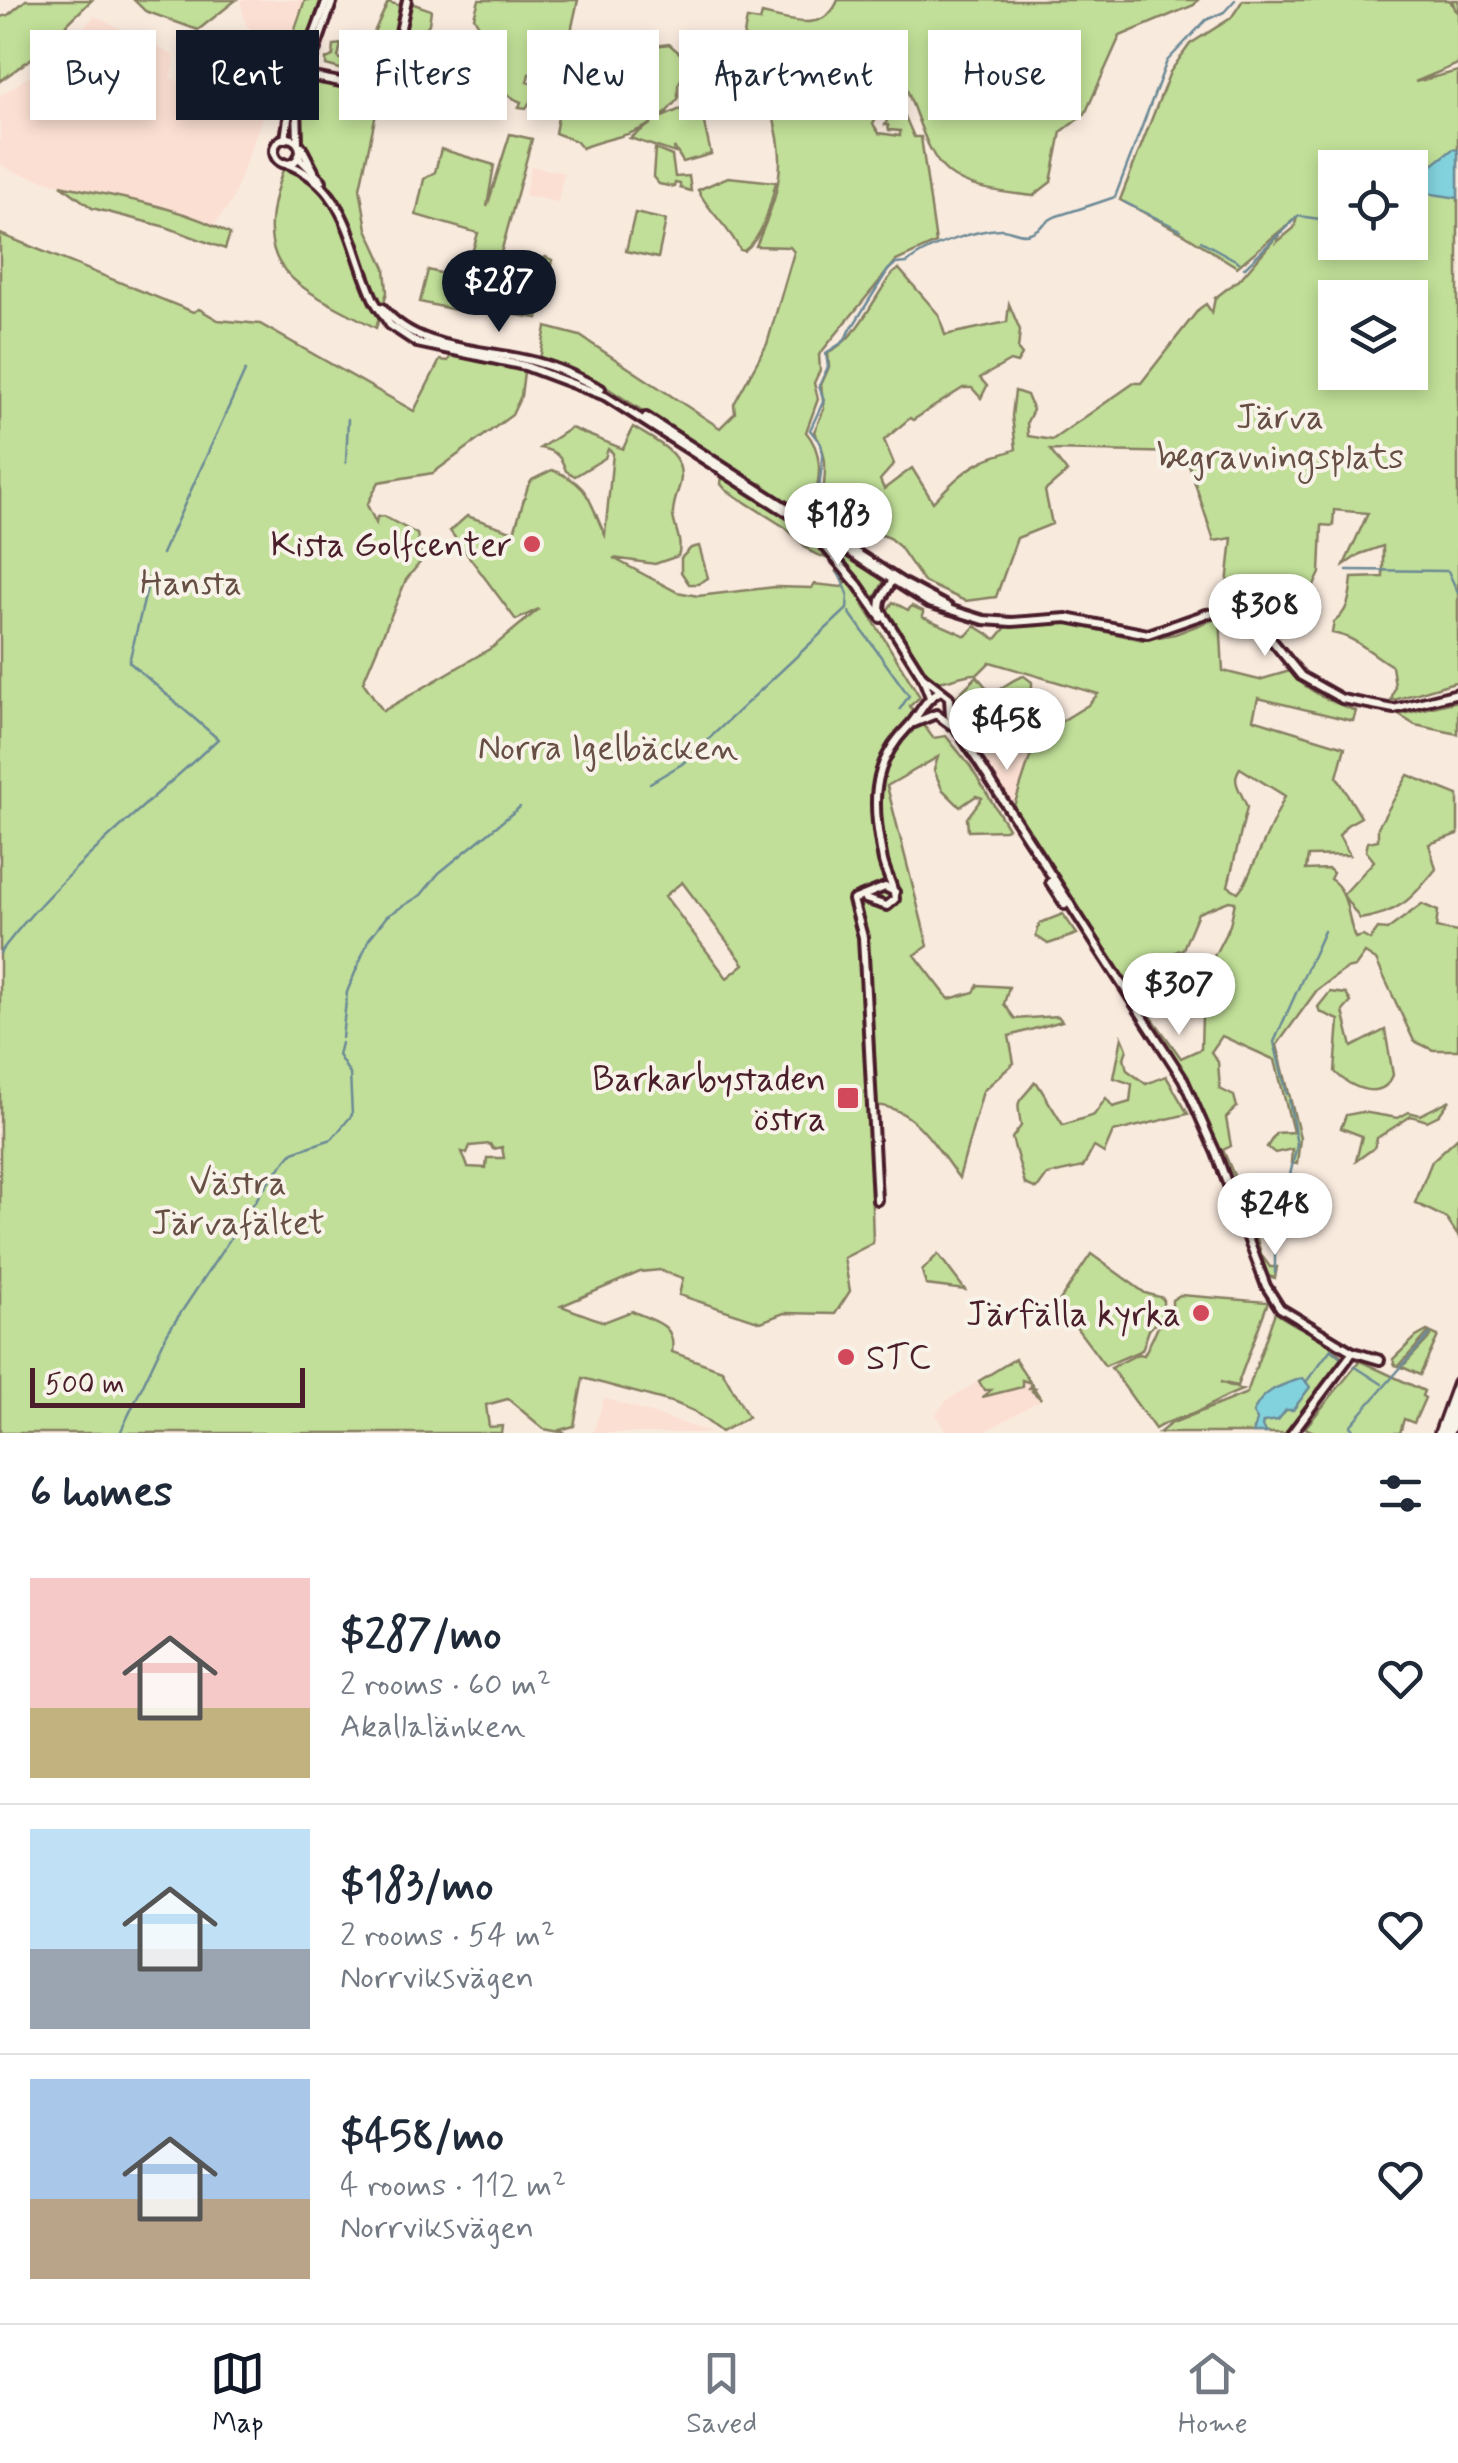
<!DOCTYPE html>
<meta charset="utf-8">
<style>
:root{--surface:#fff;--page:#f2f2f3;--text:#1f2937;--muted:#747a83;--line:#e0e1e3;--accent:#111827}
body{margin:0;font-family:Mynerve,sans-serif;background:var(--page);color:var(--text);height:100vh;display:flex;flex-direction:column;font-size:38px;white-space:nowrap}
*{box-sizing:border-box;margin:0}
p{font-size:32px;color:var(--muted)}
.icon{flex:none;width:55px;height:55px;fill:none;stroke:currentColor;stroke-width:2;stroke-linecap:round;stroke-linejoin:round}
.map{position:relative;height:1433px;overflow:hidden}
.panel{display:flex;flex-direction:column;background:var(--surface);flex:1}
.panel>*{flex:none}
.guide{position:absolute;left:30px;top:30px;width:1400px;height:90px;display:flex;gap:20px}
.controls{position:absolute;left:1318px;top:150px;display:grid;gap:20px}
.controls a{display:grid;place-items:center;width:110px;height:110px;border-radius:0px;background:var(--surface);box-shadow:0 5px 15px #0003;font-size:50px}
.scale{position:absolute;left:30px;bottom:25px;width:275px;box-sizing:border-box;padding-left:10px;border:5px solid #4a1f2b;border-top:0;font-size:28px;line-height:35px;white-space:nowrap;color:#4a1f2b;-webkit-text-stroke:8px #f7f3e8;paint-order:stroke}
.price{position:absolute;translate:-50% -85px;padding:0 22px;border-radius:35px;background:#fff;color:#222;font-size:32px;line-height:65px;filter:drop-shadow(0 2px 5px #0008)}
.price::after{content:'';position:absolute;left:50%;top:60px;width:30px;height:22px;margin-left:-15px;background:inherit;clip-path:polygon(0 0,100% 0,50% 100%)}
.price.on{background:var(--accent);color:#fff}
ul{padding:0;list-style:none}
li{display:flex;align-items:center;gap:30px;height:250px;padding:0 30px}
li+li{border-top:2px solid var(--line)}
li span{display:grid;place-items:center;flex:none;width:280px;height:200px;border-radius:0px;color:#555}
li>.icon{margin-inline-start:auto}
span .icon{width:120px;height:120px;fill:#fffc;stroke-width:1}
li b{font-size:42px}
h2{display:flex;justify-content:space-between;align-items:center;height:120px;padding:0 30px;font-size:42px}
.pill{padding:0 35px;border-radius:0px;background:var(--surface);box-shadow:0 5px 15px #0003;font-size:35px;line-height:90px}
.pill.on{background:var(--accent);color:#fff}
.tab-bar{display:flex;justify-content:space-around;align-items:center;height:140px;border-top:2px solid var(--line);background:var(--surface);font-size:28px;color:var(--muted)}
.tab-bar a{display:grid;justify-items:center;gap:5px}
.tab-bar .on{color:var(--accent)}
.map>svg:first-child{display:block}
.built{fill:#fbdfd2}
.green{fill:#c1df98;stroke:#867f62;stroke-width:2.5;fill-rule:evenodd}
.water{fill:#82d2dd;stroke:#6c8a96;stroke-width:2.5}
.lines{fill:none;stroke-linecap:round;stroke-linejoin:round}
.stream{stroke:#6c8a96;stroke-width:2.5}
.secondary-casing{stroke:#4a1f2b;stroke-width:14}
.highway-casing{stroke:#4a1f2b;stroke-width:16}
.secondary{stroke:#f7f3e8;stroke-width:6}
.highway{stroke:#f7f3e8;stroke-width:9}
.poi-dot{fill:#d1495b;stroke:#f7f3e8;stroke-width:4}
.labels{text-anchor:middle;stroke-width:8;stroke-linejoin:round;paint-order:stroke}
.park-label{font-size:35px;fill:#684f46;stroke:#f7f3e8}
.poi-label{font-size:35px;fill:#4a1f2b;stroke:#f7f3e8;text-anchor:end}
</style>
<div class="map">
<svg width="1458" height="1433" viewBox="0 0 1458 1433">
<rect width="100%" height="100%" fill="#f9eade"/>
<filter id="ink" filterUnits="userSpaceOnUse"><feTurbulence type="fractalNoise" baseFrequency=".01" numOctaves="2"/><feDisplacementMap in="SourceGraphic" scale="20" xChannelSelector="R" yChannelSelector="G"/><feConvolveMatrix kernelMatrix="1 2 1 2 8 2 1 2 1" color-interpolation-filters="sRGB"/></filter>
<g filter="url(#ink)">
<g class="built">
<polygon points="240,0 305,0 295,29 269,44 246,25"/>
<polygon points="95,16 173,55 175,64 170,78 264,112 231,203 214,225 162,208 61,185 14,172 0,164 0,96 43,67"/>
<polygon points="531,166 564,173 558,202 525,195"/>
<polygon points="1022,739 1032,751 1012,807 983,761"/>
<polygon points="1015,1359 1041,1399 983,1433 947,1433 936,1414 946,1401"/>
<polygon points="604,1398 712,1433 593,1433"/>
</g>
<g class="green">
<polygon points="26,0 92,0 32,58 0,81 0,17 8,15"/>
<polygon points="134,0 236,0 198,30 145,11"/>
<polygon points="305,0 324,0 302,61 292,67 260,58 274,50 287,54 296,45 295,29"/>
<path d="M479,0H578L566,54L535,47L533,56L556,63L553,78L529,74L527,82L550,88L548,104L532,99L526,108L519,107L521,102C496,93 495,70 489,47C487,37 479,27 474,17Z"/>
<path d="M838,0H1198L1194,5L1120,36L1085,114L1061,132L1051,182L1033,196C932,185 938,171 904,82L907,74L902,79L904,63H898L897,73L900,79L850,83L851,86L895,83L894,90L873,124L879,133L900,136V131L889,130L888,125H885L897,98L914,137H921L936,243L896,261L819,355L820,370L814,383L818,399L806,432C822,451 821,473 815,497L825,510L831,529L767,492L763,484L749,480L606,387L540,359L546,327L580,336L720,428L735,413L734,404L767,344L794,252L790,247L756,246C770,213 784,182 779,145C777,126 769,109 771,90L717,93L718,86L725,84L722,68L711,65L709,51H689L683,36L721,44L719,64L723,59L724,44L726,52L740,55L747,19L760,21L762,14C789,20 825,34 838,0ZM806,42L830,47L827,71L818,86L771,89L774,65L757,60L799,68Z"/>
<path d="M1243,0H1449L1455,9L1452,0H1458V10H1455L1458,13V64L1415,82L1458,71V681L1391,701L1395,686L1392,666C1371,654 1357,637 1332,633L1334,622C1349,611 1350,596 1352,578L1383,577V546L1360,554L1344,565L1368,513L1334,510L1333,526L1322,525L1320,573L1305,605L1263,615L1225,603L1232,538L1214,541L1185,453L1050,450L1067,472L1045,491L1052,524L1017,538L996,597L965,601L924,582L900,547L888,537L854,527L836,512L823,493C826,468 828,454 814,432L824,409L821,385L829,367L828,352C857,340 873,299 892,274L899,269L939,315L945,335L1007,322L1009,304L1020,330L1018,350L1022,355L1017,363L1010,361L980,378L987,386L981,398L972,388H963L913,420L910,418L884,440L894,464L880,480L884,489L912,468L933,502C949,486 963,470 985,460C994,455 1006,454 1016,449L1012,416L1015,391L1027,395L1033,410L1027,422L1028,436L1052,440L1134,383H1141L1199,309L1206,304L1212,313L1215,298L1241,278L1279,234L1277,242L1294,228L1297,217L1237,267L1186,235L1120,200L1170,72L1190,44L1231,18ZM1335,168H1410V242H1335ZM1335,298H1410V372H1335Z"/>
<path d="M388,2L398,5C403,25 393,48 380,61L379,80L326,65V59L333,56L334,45L341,44L338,57L347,65L357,39L368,45Z"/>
<polygon points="411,3 431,10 429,24 415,41 468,103 399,90 391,85"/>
<path d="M669,44L690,62L678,85V99L662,117L699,101L711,154L683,162L674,147L675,153L630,138L652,123C630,137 605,138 582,148L576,141L555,133L567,69H585L584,76L596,77L572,104L595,85L608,65L624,50Z"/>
<path d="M312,79L380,95L360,188L367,229L385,268L387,292L376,328C294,284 246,273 284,167L316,184L333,203L340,200C334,188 322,179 315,167C295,134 300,117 308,81Z"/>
<polygon points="510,134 532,139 496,271 468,266 478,233 416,215 424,179 435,172 441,149 494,165 487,207"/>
<polygon points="655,149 672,156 675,177 689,176 691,191 680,188 680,184 675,183 674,187 659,184 653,177"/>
<path d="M728,177L776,182C770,206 764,236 744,251L740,250C729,226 709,213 698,190Z"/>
<path d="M61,185C117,198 179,205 230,234L225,249L166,227L92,208Z"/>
<polygon points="635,213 666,220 658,258 626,251"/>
<path d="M0,234L193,312L199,309L218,320L260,324L414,411L440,360L448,361L452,353L524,372L521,396L512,415L433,473L379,482L367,505L376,523L377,517L383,516L417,534L422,560L406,580L363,682L383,711L493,647L539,609L516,620L450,531L467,516L514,532L528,486L532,480L552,470C591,484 589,502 605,535L613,453L608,449L605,458L575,476L566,471C561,456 556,451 540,448L571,428L623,449L633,427C655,441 687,453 680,484C677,495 672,506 673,516C675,530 683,542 678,556L655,564L613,558L677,592L698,596L775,587L812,588L814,584L842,587L846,583L837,572L842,570L863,597L861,601L920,697L910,706L933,738L946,736L970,766L1008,828L1005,830L968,831L967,818L982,798L976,796L960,807L942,789L934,770L938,757L887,786L928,946L915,955L949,999L974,992L978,985L1009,987L1004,1004L1015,1019L1058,1016L1062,1021L1009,1036L1014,1063L983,1091L959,1178C934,1145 914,1104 869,1105L873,1243L844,1258L850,1291L835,1314L784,1313L761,1322L679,1295L683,1278L660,1270L640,1272L561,1306L604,1322L632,1311C655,1322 676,1323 672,1352L722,1370L748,1417L721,1432L694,1411L675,1403L583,1378L574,1426L560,1430L565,1433L544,1429L508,1399L486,1405L489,1427L502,1426L501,1433H0ZM682,882L744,964L727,978L665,896ZM490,1144L493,1149L502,1147L504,1158H487L486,1168L468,1167L462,1152L467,1153L470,1146Z"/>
<polygon points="546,257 552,260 538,318 509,314 479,301 488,295 522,285 527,265"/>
<polygon points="428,270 480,283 477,296 460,311 420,302"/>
<polygon points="722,475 803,527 836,562 811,552 786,528 726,490 721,484"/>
<polygon points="819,535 884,581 873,601"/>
<polygon points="699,546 708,578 698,584 689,584 681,572 681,558 691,548"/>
<path d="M893,602L908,610L912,606L923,611V617L966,636L975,626L996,639L1007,626L1061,622L1143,640L1175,634L1220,617L1223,671L1259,680L1290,671C1309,693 1329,701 1356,711L1353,721L1258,698L1253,719L1345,747L1337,777L1361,817L1347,825L1339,836L1350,855L1308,856L1306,870L1329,869L1333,873L1330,879C1349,890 1347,919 1355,938L1363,936L1370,940L1378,929L1387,930L1422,904L1438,911L1436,928L1458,932V1050H1433L1414,1041L1376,960L1365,953L1355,967L1346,969L1317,990L1277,1045L1300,1138L1297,1164L1291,1163L1292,1149L1275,1153L1267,1147L1276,1133L1293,1132L1275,1060L1222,1036L1211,1052L1218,1062L1220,1089L1234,1096L1237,1107L1226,1118L1231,1146L1223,1150L1246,1203L1262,1256L1270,1267H1277L1275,1278L1268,1276C1244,1216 1223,1146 1190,1087C1137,991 1073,901 1013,809L1032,751L1054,726L1088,705L1098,694L990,662L978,674C963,673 952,681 936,682L926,672L887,611ZM1240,768L1285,796L1245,883L1238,892L1228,886L1247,807C1242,792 1230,782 1240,768ZM1229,901L1235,902L1230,925L1194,995L1202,1015L1201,1049L1181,1058L1145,1008L1147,1002L1144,995C1153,974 1159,956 1183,949L1198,913Z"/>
<path d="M977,676L990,692C1004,690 1010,679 1024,676L1032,682L1031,719C1003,737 1008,744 971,744L956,722L955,698Z"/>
<polygon points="1458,701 1458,734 1415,725 1399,715"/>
<path d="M1408,775L1458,795V834L1429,844L1436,869C1412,899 1399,913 1360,919L1343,895L1374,861L1366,851L1368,842L1378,840V827Z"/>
<polygon points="1063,914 1077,934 1048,944 1036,936 1040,923"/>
<path d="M1330,992L1346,994L1351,1002L1343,1011L1352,1047L1385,1030L1393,1075C1382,1102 1350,1088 1335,1072L1339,1020L1320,1012L1318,1007Z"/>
<path d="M1122,1037L1127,1049L1124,1058L1127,1070L1146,1084L1166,1076L1188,1114L1113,1132L1104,1153L1094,1147L1083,1167L1047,1175L1037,1189L1025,1184L1012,1138L1021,1126C1016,1094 1017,1107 1035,1082L1037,1083L1063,1125L1094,1115L1106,1098L1113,1107L1130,1102L1132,1084L1114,1078Z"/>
<polygon points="1450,1100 1439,1115 1427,1121 1411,1116 1377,1138 1374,1148 1356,1161 1362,1136 1341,1128 1346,1115 1362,1112 1398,1118 1409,1112 1420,1115"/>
<polygon points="1458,1137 1458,1236 1446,1218 1415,1203 1432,1161"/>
<polygon points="938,1254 965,1290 926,1285 922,1271"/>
<polygon points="1091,1254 1145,1293 1163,1298 1163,1315 1149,1330 1142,1350 1105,1366 1058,1303"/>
<path d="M1180,1295L1268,1302L1237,1386L1220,1382L1242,1390C1225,1396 1211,1405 1195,1413C1181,1419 1168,1420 1155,1429L1111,1368L1138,1354L1144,1355L1167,1309L1172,1307V1300Z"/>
<path d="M1275,1312C1292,1326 1335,1342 1343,1359L1286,1433H1159L1170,1424L1247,1393Z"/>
<polygon points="1427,1331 1438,1336 1420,1375 1402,1367 1431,1336 1428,1333 1399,1366 1395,1365 1393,1359 1416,1337"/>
<polygon points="1015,1359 1041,1399 1032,1391 1035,1388 1029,1388 1031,1383 1022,1380 1022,1387 982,1397 991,1390 984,1390 979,1381"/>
<polygon points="1360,1361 1424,1391 1422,1396 1425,1398 1414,1423 1404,1419 1400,1433 1316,1433 1305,1428"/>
</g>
<g class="water">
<polygon points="1453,149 1458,150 1458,198 1426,193 1410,197 1410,182"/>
<path d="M1303,1378L1310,1387L1293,1410H1286L1278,1420L1263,1422L1262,1427L1267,1433H1253L1257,1420L1253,1413C1262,1390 1281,1385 1303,1378Z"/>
</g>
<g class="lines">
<g class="stream">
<polyline points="1124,202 1181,230"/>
<polyline points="1201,241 1239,262"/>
<polyline points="1244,268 1298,216 1335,221"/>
<polyline points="346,463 348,419"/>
<path d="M819,489L823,455L821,444L810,430L824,400L819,386L828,367L826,353L843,342L888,270L895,264L907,263C925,247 975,230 1000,229C1010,228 1020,237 1030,233C1040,230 1047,219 1057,216C1076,210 1095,204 1115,197L1167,61L1206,20L1224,12L1235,0"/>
<polyline points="816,494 837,528 857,542"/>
<polyline points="162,554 245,371"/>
<polyline points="1347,570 1448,571 1458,593"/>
<polyline points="849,612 909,696"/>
<polyline points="900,709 908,697"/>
<polyline points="650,783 682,764 847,609 848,594 838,572"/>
<path d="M0,953C58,875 146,806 218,739L129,662L150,576"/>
<polyline points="342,1038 347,992 369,939 387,916 421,895 439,873 520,807"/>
<polyline points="1287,1094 1274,1042 1324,931"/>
<polyline points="1275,1273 1275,1239 1297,1145 1289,1100"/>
<polyline points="1354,1366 1382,1384"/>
<polyline points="1306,1382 1331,1349 1344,1360"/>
<polyline points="120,1433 168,1332 268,1182 293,1152 332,1139 352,1115 350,1074 338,1055 341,1043"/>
<polyline points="1356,1433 1350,1426 1430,1334"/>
</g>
<g class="secondary-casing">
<g id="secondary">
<polyline points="304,75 387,91"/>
<polyline points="387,91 407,0"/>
<circle cx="287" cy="151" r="13"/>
<polyline points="285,139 291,98 327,0"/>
<polyline points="298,144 297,103 333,0"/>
<polyline points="301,146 314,171"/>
<polyline points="298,157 322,181"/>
<path d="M285,163C350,187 349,248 375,302L390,325L417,343L525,366L605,396L929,603L984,620L1012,622L1067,618L1148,634L1206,614L1232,612L1257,622L1301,676L1342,699L1394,709L1458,693"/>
<path d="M383,308C417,352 486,348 536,362C559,368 580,378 601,389"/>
<polyline points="646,417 807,521"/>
<polyline points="814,534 858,585 881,618"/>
<polyline points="835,539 903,583 948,607"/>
<polyline points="891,583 881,600 880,609 922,676 930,697"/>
<polyline points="922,676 949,697 950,716 959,732 1183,1079 1216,1153 1266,1286 1280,1308 1353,1352 1380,1360"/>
<polyline points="914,723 936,714 951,725"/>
<polyline points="1050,882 1065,905"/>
<path d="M865,899L887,906L895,899C894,886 886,874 883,861C873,807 868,768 908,727C919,716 925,698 939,692"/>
<polyline points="877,1200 863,937 853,900 885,887 895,892"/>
<polyline points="1292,1433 1353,1352"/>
</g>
</g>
<g class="highway-casing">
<g id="highway">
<polyline points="1440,1433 1458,1384"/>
<polyline points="1448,1433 1458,1407"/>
</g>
</g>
<use href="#secondary" class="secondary"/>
<use href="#highway" class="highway"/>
</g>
</g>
<g class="poi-dot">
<circle cx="532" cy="544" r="10"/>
<rect x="836" y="1086" width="24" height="24" rx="5"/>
<circle cx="1201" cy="1313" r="10"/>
<circle cx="846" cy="1357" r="10"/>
</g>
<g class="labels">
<g class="park-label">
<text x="1280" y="428">Järva<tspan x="1280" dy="40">begravningsplats</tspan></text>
<text x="191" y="594">Hansta</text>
<text x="608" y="759">Norra Igelbäcken</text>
<text x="238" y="1194">Västra<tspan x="238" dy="40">Järvafältet</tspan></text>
</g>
<g class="poi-label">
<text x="512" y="556">Kista Golfcenter</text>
<text x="826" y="1090">Barkarbystaden<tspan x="826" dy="40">östra</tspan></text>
<text x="1181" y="1325">Järfälla kyrka</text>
<text x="866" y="1369" text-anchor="start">STC</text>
</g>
</g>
</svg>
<div class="controls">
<a><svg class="icon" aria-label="locate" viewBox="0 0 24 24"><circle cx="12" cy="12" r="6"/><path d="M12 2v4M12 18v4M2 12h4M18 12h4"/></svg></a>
<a><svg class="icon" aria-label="layers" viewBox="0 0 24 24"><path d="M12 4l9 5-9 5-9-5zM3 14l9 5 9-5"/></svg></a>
</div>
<div class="scale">500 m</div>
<b class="price on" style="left:499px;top:335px">$287</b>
<b class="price" style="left:838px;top:568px">$183</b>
<b class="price" style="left:1265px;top:659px">$308</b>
<b class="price" style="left:1007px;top:773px">$458</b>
<b class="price" style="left:1179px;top:1038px">$307</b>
<b class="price" style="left:1275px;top:1258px">$248</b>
<div class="guide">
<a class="pill">Buy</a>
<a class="pill on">Rent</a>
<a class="pill">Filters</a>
<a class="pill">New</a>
<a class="pill">Apartment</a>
<a class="pill">House</a>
</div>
</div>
<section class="panel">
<h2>6 homes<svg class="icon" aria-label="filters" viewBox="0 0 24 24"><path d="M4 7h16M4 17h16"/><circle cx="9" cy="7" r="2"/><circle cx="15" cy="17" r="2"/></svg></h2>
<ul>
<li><span style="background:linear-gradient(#f6c9c9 65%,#c2b280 0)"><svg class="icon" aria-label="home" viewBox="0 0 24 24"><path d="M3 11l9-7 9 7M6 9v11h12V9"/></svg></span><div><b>$287/mo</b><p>2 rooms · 60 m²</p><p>Akallalänken</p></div><svg class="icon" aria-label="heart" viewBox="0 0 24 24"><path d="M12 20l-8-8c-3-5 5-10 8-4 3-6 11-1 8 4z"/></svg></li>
<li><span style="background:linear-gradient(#bfe0f5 60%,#9aa5b1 0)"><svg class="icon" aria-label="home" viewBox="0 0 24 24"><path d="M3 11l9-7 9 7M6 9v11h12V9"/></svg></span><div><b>$183/mo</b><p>2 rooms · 54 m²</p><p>Norrviksvägen</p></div><svg class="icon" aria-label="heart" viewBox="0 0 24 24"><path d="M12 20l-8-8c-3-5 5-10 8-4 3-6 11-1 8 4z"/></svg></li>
<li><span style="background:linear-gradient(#a9c7e8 60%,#b9a48a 0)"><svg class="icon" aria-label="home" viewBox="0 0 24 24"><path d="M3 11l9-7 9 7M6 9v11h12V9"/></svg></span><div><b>$458/mo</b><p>4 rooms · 112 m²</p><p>Norrviksvägen</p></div><svg class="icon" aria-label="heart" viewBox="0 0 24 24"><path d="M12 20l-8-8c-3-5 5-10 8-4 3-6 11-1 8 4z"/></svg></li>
</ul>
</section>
<nav class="tab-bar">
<a class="on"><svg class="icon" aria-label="map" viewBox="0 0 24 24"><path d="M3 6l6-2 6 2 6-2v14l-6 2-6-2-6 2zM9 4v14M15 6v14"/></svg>Map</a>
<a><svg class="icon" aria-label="saved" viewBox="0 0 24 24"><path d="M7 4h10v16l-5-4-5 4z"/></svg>Saved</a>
<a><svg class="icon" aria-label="home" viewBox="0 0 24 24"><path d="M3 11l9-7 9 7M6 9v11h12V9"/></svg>Home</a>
</nav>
